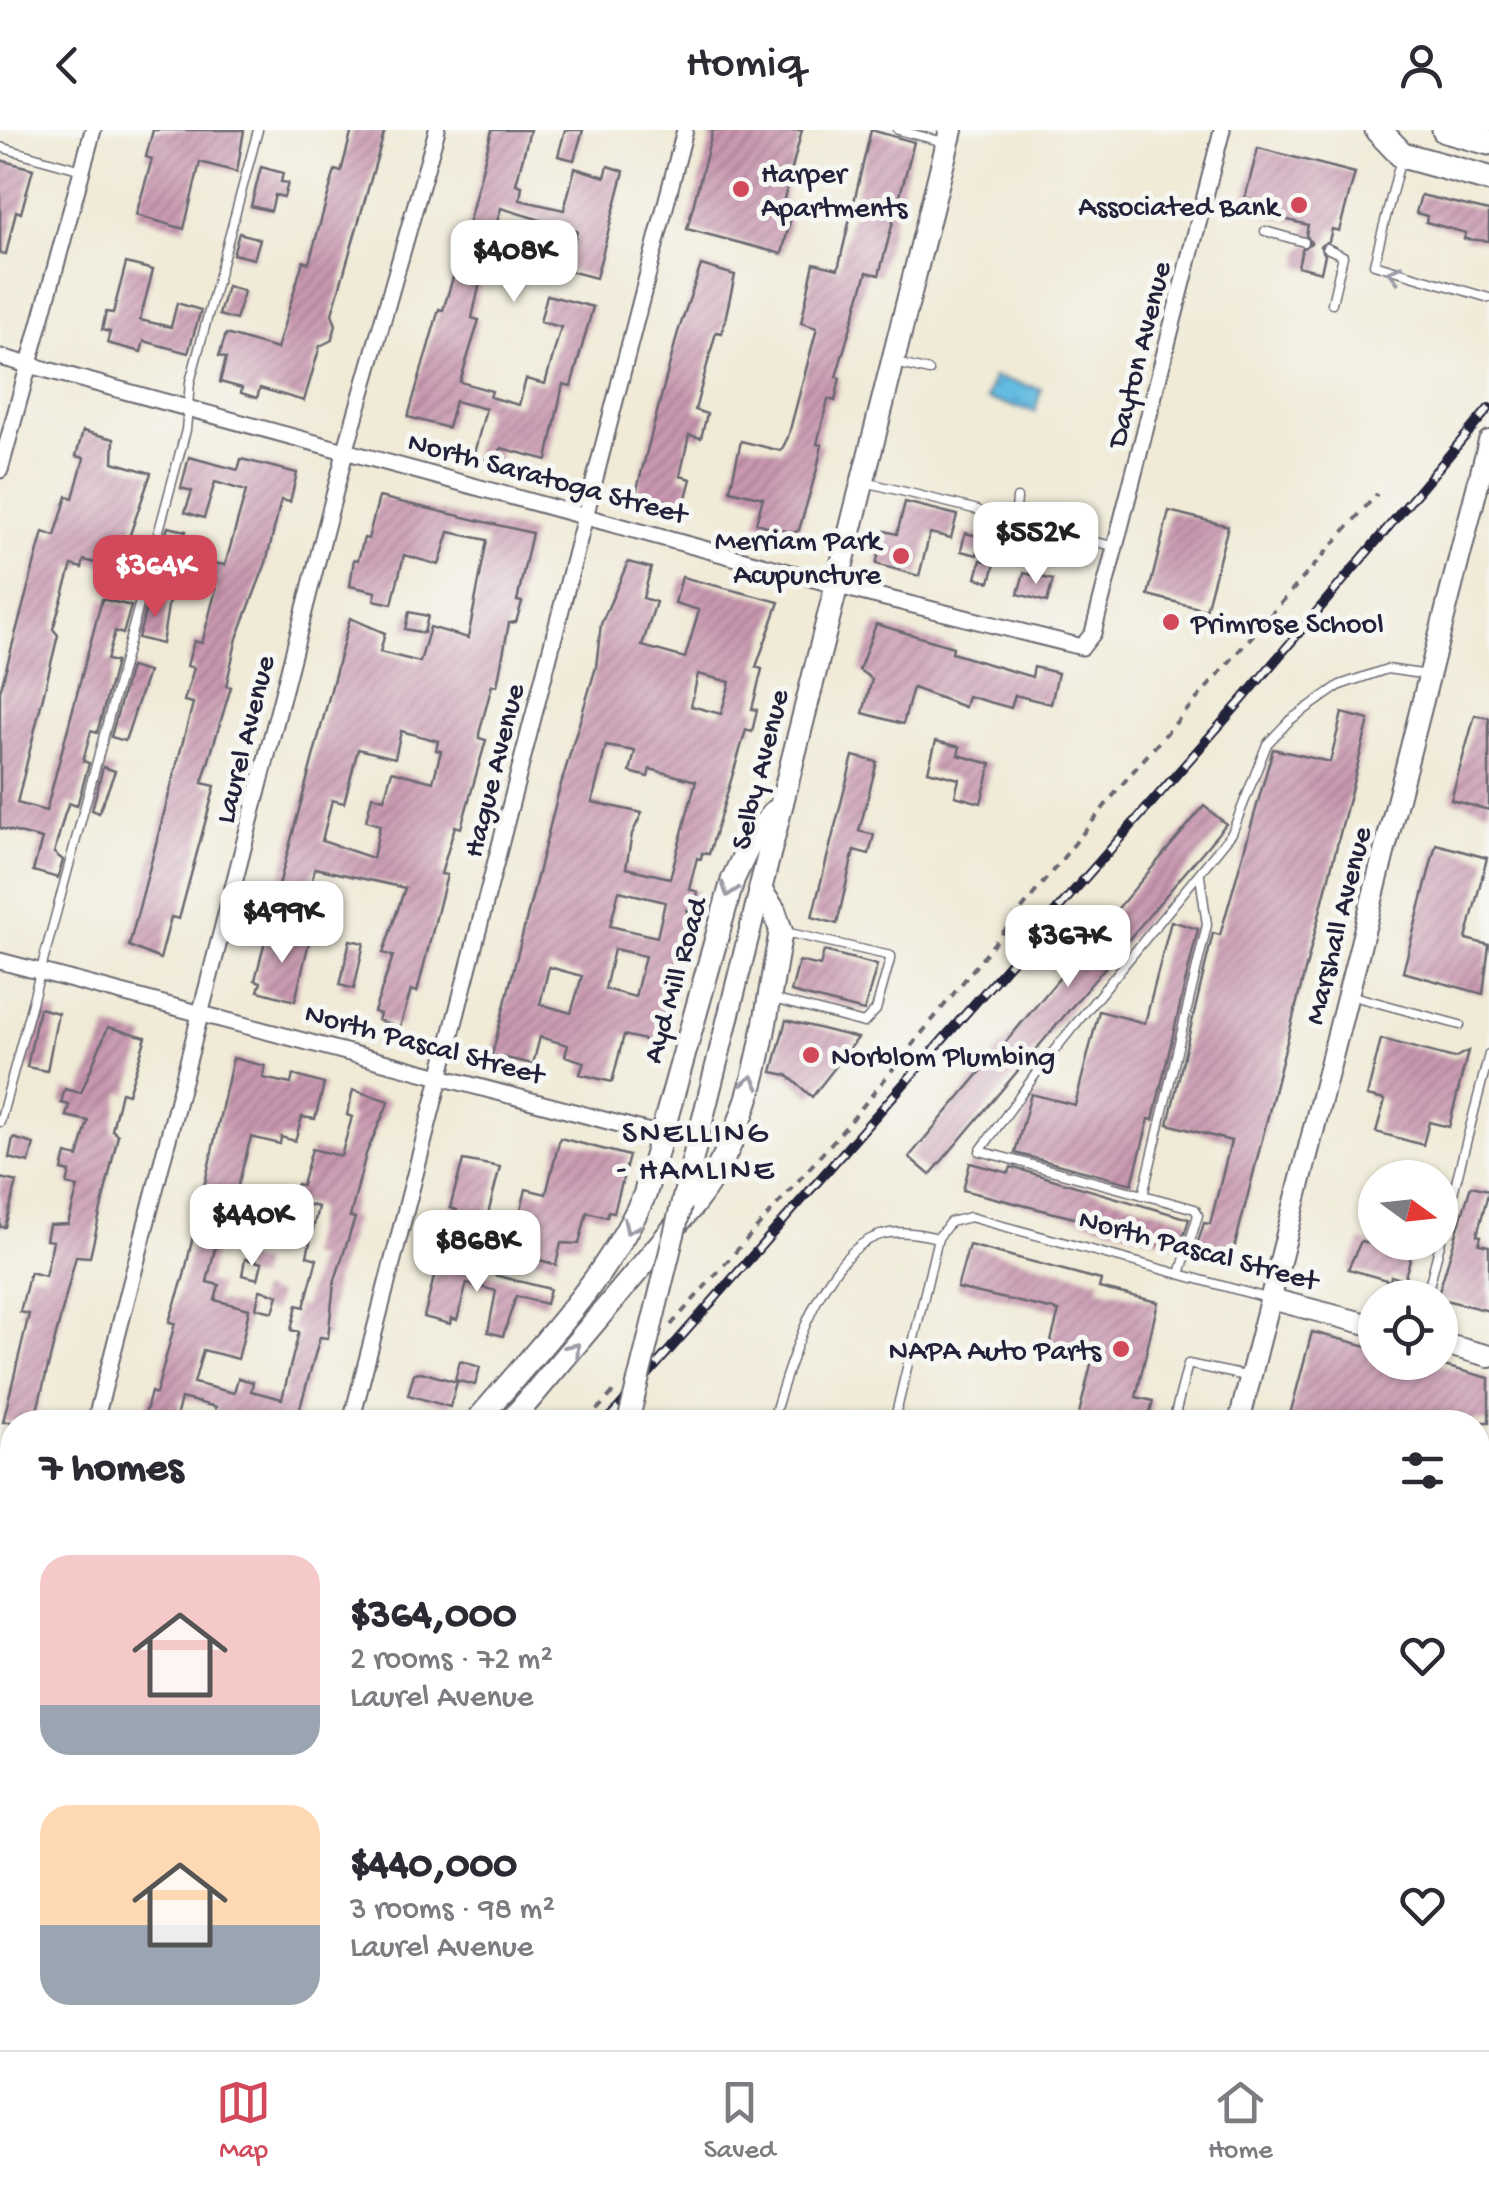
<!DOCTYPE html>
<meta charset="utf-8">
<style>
:root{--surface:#fff;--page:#f7f7f7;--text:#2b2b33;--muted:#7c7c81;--line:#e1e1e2;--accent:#d1495b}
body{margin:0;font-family:"Gochi Hand",sans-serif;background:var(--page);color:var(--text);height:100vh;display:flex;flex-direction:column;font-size:38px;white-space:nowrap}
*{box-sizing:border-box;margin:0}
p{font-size:32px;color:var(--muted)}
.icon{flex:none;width:55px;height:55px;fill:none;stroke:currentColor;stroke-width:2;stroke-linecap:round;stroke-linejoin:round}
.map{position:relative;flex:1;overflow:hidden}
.panel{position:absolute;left:0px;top:1280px;width:1490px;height:640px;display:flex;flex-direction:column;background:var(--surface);border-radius:40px 40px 0 0;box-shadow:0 2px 8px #0004}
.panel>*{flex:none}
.needle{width:65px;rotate:105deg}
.fabs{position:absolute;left:1358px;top:1030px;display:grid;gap:20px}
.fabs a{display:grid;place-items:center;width:100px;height:100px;border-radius:50%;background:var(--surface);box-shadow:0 2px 8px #0004;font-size:50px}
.price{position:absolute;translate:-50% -85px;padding:0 22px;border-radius:20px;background:#fff;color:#222;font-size:32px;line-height:65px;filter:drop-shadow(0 2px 5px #0008)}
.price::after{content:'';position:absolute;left:50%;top:60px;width:30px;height:22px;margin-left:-15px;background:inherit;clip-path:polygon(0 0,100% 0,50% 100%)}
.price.active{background:var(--accent);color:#fff}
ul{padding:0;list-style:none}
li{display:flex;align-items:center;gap:30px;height:250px;padding:0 40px}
li span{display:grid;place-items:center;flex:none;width:280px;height:200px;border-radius:30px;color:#555}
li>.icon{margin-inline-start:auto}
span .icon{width:120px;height:120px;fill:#fffc;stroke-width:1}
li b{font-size:42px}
h2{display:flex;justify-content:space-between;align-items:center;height:120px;padding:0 40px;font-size:42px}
header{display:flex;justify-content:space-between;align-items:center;height:130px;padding:0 40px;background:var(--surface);font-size:45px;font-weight:600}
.tab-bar{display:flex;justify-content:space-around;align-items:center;height:140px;border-top:2px solid var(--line);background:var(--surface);font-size:28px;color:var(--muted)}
.tab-bar a{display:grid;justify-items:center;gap:5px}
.tab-bar .active{color:var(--accent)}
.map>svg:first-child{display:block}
.park{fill:#a3d280;stroke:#627a5e;stroke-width:2.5}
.water{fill:url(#water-ripples);stroke:#446f8e;stroke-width:2.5}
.building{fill:url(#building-hatch);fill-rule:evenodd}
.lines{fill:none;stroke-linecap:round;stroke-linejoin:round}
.service-casing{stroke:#6a6871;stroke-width:11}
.minor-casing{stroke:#6a6871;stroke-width:19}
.tertiary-casing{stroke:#6a6871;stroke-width:24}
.secondary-casing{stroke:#6a6871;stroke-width:26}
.primary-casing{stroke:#6a6871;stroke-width:29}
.path{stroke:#6a6871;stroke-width:4;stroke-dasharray:8 8;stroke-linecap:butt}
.service{stroke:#fff;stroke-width:8}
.minor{stroke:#fff;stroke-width:15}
.tertiary{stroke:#fff;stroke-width:20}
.secondary{stroke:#fff;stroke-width:22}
.primary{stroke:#fff;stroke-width:25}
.rail-casing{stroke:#22223b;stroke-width:10}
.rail{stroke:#f6f6f2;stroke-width:6;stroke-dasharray:19;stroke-linecap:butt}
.tertiary-bridge-casing{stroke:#6a6871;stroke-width:24;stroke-linecap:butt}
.tertiary-bridge{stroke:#fff;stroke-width:20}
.oneway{stroke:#9c9ca7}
.poi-dot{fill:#d1495b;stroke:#f6f6f2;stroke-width:4}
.labels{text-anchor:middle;stroke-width:10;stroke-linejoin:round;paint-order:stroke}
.poi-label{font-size:30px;fill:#22223b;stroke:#f6f6f2;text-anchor:start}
.street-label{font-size:30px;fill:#22223b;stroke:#f6f6f2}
.neighbourhood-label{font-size:32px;letter-spacing:2.5px;fill:#22223b;stroke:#f6f6f2}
</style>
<header><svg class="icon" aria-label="back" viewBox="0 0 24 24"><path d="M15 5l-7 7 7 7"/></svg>Homiq<svg class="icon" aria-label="person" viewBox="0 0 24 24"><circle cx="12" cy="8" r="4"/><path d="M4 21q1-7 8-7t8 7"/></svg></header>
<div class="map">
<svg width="1489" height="1920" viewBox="0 0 1489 1920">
<defs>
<pattern id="water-ripples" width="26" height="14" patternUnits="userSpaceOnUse" patternTransform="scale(2.5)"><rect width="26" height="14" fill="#65bce2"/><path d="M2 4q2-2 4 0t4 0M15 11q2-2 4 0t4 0" fill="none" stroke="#57a1c3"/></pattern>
<pattern id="building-hatch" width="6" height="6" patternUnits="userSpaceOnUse" patternTransform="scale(2.5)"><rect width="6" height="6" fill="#c998b0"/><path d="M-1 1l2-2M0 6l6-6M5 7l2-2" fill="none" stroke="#a37c90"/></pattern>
</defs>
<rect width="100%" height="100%" fill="#f6f6f2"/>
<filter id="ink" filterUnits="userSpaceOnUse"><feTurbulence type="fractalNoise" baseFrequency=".01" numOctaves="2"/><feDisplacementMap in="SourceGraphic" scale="20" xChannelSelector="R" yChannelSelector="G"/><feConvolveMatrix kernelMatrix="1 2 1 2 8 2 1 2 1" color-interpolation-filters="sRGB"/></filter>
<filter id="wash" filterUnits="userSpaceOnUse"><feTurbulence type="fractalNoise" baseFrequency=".0048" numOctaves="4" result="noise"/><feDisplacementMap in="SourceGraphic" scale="40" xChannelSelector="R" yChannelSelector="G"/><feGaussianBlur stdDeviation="2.25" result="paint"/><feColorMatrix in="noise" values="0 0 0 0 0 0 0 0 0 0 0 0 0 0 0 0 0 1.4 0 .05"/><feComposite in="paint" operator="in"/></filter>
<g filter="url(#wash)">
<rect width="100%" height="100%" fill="#f0ead6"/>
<g class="park">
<polygon points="1478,1556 1489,1565 1489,1672 1478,1669"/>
<polygon points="535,1908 832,1908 828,1920 532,1920"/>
</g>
<polygon class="water" points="993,247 1041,259 1035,282 987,269"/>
<g id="blocks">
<g class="building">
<polygon points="153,0 244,0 237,42 200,32 184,99 136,85 152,29 146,27"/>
<polygon points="352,0 385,0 332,184 336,195 332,210 320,216 304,271 260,258 257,268 241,263 242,258 220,252 226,228 219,226 226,204 277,219 303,131 309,133 335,40 341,42"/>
<polygon points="492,0 530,0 516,54 522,56 520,70 564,80 575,38 605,47 608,36 624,41 596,148 566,140 577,101 501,78 482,144 472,188 479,190 460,252 492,261 490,267 519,275 526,249 545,254 561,197 540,192 547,165 593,177 571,256 563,254 547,330 501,318 496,333 473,327 486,279 455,271 448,298 408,287 439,179 443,180 463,115"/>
<polygon points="565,0 583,0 574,30 558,26"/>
<polygon points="713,0 802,0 783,73 794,74 782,124 687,99"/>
<polygon points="871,0 914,12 879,145 867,142 836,247 840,248 835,271 828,269 817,314 822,315 817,339 799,400 793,403 756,393 763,368 730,360 741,311 781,321 788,307 817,198 801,193 814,133 838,139"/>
<polygon points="1258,18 1355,43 1339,101 1332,99 1329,111 1320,116 1325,125 1321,142 1298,136 1302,119 1311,113 1306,105 1308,95 1251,81 1254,70 1245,68"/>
<polygon points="0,30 33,39 21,83 16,81 6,124 0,123"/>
<polygon points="261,37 283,43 281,52 288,53 284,67 275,65 271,81 251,76"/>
<polygon points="1421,65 1489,81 1489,111 1464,109 1466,103 1426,92 1427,86 1416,83"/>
<polygon points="239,103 260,109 254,129 233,124"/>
<polygon points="126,133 153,140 140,190 171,197 177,173 201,180 188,223 144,211 141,222 107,213 110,202 102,200 106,182 113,183"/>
<polygon points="701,135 735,145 722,203 716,202 695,280 707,284 701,308 689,305 680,346 691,349 684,375 636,363 678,202"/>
<polygon points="227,156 244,161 236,190 219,185"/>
<polygon points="83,301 114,309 113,332 151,343 124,422 130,423 126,441 84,430 82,438 72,435 53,499 58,505 17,673 46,681 102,469 131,476 123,504 115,501 107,530 116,532 97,603 91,601 83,631 89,633 77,676 69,673 65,683 54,723 63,730 58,748 33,741 42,709 0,698 0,561 43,402 55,406 67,366 73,368 84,328 76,326"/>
<polygon points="189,327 238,340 241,329 297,343 290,372 281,370 266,433 237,508 226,556 231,557 202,653 215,656 179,789 171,787 160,829 129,816 193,573 184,571 194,538 187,536 194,511 202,513 216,459 195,450 200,431 225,435 246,361 215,352 204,388 185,382 192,361 181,358"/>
<path d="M379,367L532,403L517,471L522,472L516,492L509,493L497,556L492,555L479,604V608L486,610L461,698L455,696L441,744L447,745L417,862L411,860L400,897L378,890L380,884L374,882L393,826L383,823L405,758L315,738L307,769L278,759L350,488L385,503L380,522L420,532L430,497L468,508L487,410L449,402L439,435L404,425L392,474L374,470L376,462L350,456L354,429L358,430L364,408L368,409ZM401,601L438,611L436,620L441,621L433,652L392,641L384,669L372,666L366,691L380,695L373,728L322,711L332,670L344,673L358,619L395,628Z"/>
<polygon points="905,372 957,385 951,408 930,403 919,446 876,434 885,401 897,404"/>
<polygon points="1169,381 1228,396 1206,480 1148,465"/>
<polygon points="168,397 186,401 182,417 163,413"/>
<polygon points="965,403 982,407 977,425 961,421"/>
<polygon points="981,430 995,433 990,452 976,448"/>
<path d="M628,432L651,438L643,468L656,472L642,516L685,528L699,480L675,473L682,447L779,472L756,537L762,539L752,579L757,580L752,602L746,600L709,724L702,723L701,729L697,728L689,759L698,762L694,781L687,780L682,817L663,878L670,879L661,914L624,905L612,952L580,944L584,932L565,926L568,915L540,907L533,934L492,925L558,664L596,537L601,494ZM698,544L730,552L721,584L691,576ZM606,616L635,621L630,642L648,647L650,639L696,651L670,748L626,738L632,704L642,683L592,672ZM619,761L665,772L657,807L610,796ZM614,819L645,826L635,867L605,859ZM549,837L582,846L571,883L540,874Z"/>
<polygon points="1024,443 1053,450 1047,472 1018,464"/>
<polygon points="150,465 169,470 162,514 138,508"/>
<polygon points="409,482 428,486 424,503 405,499"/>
<polygon points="876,494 953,517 952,523 1032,547 1034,537 1058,543 1051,574 1015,565 1011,578 968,566 965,577 913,558 903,594 863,583 872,549 859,540"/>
<polygon points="130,537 148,542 125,611 111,607"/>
<polygon points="1342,583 1369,590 1232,1127 1196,1118 1204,1093 1210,1094 1231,1011 1168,994 1213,803 1220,805 1273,619 1330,632"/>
<polygon points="1475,585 1489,588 1489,680 1451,670"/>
<polygon points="936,611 960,617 958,625 991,634 981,673 955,666 959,649 928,641"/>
<polygon points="853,626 877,632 859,701 874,705 869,724 854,720 837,794 812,787"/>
<polygon points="103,637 115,641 99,683 92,680"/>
<polygon points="1204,676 1226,694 930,1045 909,1027"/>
<polygon points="1436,714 1487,728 1466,809 1489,815 1483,864 1403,842"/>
<polygon points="1171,791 1198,799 1153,990 1149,989 1132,1054 1015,1023 1031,964 1075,975 1099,881 1145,893"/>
<polygon points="273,803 309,812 295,871 258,861 261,852 255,850 265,811 270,812"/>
<polygon points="350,810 364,813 354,859 340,855"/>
<polygon points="824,821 877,835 864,881 791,862 799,831 820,836"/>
<polygon points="39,878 58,883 47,941 27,937"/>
<polygon points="786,890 858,908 812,967 787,945 772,942"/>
<polygon points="108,897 146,907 128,964 121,962 112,1000 118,1005 90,1127 76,1126 34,1292 3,1292 29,1184 20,1182 30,1142 45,1146 53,1111 46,1110 49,1095 68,1094 78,1057 67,1054 70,1042 62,1040 66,1024 78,1027 88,991 66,986 69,975 61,973 65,959 81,963"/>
<polygon points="1381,909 1454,928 1468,921 1449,997 1429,992 1423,1015 1376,1002 1385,970 1367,966"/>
<polygon points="233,928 265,936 263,948 291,954 293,945 324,954 315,989 302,987 295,1011 281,1007 280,1014 251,1007 229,1089 222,1089 207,1152 219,1155 215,1170 249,1179 243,1209 238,1229 203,1220 194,1253 234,1263 238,1248 253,1252 251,1261 282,1269 299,1202 291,1200 297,1175 304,1177 317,1129 307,1126 318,1077 293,1071 297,1054 302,1055 312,1019 341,1026 352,987 347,985 353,960 389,971 366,1024 350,1087 355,1088 334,1153 328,1208 320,1207 296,1292 248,1286 247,1292 235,1292 214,1287 216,1277 181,1268 175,1292 143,1292 151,1262 156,1264 175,1193 169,1192 184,1146"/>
<polygon points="13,1008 34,1014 29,1033 9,1028"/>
<polygon points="560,1008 629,1026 614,1082 608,1081 607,1087 587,1082 579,1114 561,1113 556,1135 530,1127 538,1093 519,1088 526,1059 546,1064"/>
<polygon points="463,1030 500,1037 487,1088 481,1086 474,1110 451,1104 457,1080 450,1078"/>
<polygon points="970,1033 1009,1043 1011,1037 1189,1089 1181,1115 963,1060"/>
<polygon points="0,1048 17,1052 5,1097 0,1097"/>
<polygon points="1471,1056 1489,1060 1477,1105 1481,1106 1479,1114 1489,1116 1489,1181 1437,1168"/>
<polygon points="1361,1111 1411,1126 1404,1150 1391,1146 1390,1151 1348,1139"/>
<polygon points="969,1115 1101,1150 1099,1158 1158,1172 1136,1267 1153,1271 1147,1292 1077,1292 1093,1226 1050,1215 1059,1181 957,1158"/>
<polygon points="245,1129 262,1133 258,1149 242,1145"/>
<polygon points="438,1131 550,1159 546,1174 516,1166 503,1206 488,1202 496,1161 467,1153 457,1190 451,1188 450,1194 424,1187"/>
<polygon points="260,1160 278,1165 273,1182 256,1178"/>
<polygon points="1312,1202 1375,1218 1375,1232 1429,1232 1489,1248 1489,1292 1288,1292"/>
<polygon points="460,1231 480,1237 475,1255 455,1250"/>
<polygon points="421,1242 457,1252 450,1277 408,1265 414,1243"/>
</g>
</g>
</g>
<g filter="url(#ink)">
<use href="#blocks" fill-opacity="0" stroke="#6a6871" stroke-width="2.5"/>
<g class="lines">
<g class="service-casing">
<g id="service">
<polyline points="898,0 944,12"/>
<polyline points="0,17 82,40"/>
<polyline points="1401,28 1374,134 1489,168"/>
<polyline points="1265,101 1304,112"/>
<polyline points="1327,118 1343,126 1332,173"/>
<polyline points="896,233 929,241"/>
<polyline points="865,352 978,380"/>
<polyline points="1017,368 1015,391 1116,417"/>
<polyline points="1349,865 1460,895"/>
<polyline points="773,869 864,893 876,880 891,826 785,802"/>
<polyline points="0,992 186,300 190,252 258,0"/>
<polyline points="1143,1065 1207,795 1200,746"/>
<polyline points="1180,1144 1198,1085 1195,1079 980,1021 1043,934 1232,703 1267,614 1290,590 1340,555 1387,539 1428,545"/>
<polyline points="1426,1168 1489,924"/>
<path d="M772,1292C788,1239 822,1118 884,1104C901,1100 921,1104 938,1108"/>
<polyline points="894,1292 938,1108 950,1092 970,1087 1267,1168"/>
<polyline points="1173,1292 1188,1234 1246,1246"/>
<polyline points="1478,1674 1489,1677"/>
</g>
</g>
<g class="minor-casing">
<g id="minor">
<polyline points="0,227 865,463 1082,517 1093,503 1222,0"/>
<polyline points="0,340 93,0"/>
<polyline points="0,831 661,1005"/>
<polyline points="95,1292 346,319 437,0"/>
<polyline points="351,1292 685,0"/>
<polyline points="0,1424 12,1427"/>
<polyline points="0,1667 12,1615"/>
<polyline points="192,1920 196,1908"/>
</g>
</g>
<g class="tertiary-casing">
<g id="tertiary">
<polyline points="681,1076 760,760"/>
<polyline points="1271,1169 1375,1196"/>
<polyline points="1440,1213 1489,1226"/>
<polyline points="1239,1292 1489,311"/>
<polyline points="465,1920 468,1908"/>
<polyline points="1078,1920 1081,1908"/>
</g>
</g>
<g class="secondary-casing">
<g id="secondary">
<path d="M476,1292C537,1220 606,1151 645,1064L733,749L752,709L774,682"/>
<path d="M510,1292L694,1074C758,992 762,900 781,801L774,780L760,760L951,0"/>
<polyline points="0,1846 12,1834"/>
<polyline points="0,1872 12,1859"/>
</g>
</g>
<g class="primary-casing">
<g id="primary">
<polyline points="1378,0 1402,25 1489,49"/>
<polyline points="1445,0 1489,12"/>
</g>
</g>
<g class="path">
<polyline points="671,1195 851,991 1129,646 1377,364"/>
<polyline points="586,1292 616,1259"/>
</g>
<use href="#service" class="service"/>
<use href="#minor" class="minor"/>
<use href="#tertiary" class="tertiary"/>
<use href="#secondary" class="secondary"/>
<use href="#primary" class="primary"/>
<g class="rail-casing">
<g id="rail">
<polyline points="606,1292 1242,570 1489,278"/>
<polyline points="51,1920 64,1908"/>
</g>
</g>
<use href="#rail" class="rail"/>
<g class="tertiary-bridge-casing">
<polyline id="tertiary-bridge" points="628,1292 681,1076"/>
</g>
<use href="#tertiary-bridge" class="tertiary-bridge"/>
</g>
<defs><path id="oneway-chevron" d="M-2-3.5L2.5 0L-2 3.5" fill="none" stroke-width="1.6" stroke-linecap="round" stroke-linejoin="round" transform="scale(2.5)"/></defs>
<g class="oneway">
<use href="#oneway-chevron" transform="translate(1395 143) rotate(-165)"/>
<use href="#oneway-chevron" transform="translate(729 760) rotate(108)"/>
<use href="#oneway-chevron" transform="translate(751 952) rotate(-78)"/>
<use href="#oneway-chevron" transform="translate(630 1097) rotate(116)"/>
<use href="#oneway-chevron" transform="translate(574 1219) rotate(-49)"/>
</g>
</g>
<g class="poi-dot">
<circle cx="741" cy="59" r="10"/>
<circle cx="1299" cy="75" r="10"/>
<circle cx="901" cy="426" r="10"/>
<circle cx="1171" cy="492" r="10"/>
<circle cx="811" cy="925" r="10"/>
<circle cx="1121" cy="1219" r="10"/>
</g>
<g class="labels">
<g class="poi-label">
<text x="761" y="52">Harper<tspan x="761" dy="34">Apartments</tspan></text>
<text x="1279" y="85" text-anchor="end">Associated Bank</text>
<text x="881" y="419" text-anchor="end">Merriam Park<tspan x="881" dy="34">Acupuncture</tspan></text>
<text x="1191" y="502">Primrose School</text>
<text x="831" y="935">Norblom Plumbing</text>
<text x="1101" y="1229" text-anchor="end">NAPA Auto Parts</text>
</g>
<g class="street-label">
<text transform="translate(1137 224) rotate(-76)" y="10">Dayton Avenue</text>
<text transform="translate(548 346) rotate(15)" y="10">North Saratoga Street</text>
<text transform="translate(243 609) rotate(-76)" y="10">Laurel Avenue</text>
<text transform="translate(758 639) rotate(-76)" y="10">Selby Avenue</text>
<text transform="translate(492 640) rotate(-76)" y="10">Hague Avenue</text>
<text transform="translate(1336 795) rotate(-76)" y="10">Marshall Avenue</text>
<text transform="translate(673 850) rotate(-74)" y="10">Ayd Mill Road</text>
<text transform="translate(425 912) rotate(15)" y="10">North Pascal Street</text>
<text transform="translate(1199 1118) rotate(15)" y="10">North Pascal Street</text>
</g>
<g class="neighbourhood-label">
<text x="696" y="1011">SNELLING<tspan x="696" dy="37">- HAMLINE</tspan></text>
</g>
</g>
</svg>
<div class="fabs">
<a><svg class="needle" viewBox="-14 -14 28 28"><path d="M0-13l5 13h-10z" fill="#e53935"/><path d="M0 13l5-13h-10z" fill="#7c7c81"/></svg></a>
<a><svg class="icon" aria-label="locate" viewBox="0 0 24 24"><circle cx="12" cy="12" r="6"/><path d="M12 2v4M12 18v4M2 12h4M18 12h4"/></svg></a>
</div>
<b class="price" style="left:514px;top:175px">$408K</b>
<b class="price" style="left:1036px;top:457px">$552K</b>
<b class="price active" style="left:155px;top:490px">$364K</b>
<b class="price" style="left:282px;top:836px">$499K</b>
<b class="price" style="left:1068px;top:860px">$367K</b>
<b class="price" style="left:252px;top:1139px">$440K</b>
<b class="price" style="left:477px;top:1165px">$868K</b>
<section class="panel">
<h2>7 homes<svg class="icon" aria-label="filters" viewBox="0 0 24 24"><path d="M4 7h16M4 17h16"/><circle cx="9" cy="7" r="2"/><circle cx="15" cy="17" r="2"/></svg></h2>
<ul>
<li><span style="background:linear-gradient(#f6c9c9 75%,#9aa5b1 0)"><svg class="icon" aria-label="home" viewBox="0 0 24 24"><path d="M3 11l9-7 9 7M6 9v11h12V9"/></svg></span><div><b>$364,000</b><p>2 rooms · 72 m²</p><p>Laurel Avenue</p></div><svg class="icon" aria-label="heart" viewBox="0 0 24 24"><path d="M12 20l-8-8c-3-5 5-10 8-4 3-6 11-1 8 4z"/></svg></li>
<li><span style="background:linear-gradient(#ffd9b3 60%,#9aa5b1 0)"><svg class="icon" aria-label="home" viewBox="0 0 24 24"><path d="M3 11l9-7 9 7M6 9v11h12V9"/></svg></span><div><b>$440,000</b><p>3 rooms · 98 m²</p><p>Laurel Avenue</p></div><svg class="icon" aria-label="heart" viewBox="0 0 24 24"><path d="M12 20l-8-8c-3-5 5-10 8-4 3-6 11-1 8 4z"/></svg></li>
</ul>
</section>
</div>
<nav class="tab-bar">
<a class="active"><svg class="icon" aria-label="map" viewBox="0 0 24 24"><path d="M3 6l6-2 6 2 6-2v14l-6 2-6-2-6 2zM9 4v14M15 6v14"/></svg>Map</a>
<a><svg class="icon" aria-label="saved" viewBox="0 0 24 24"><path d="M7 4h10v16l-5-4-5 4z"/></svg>Saved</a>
<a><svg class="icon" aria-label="home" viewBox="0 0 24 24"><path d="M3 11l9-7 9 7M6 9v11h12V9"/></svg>Home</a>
</nav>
